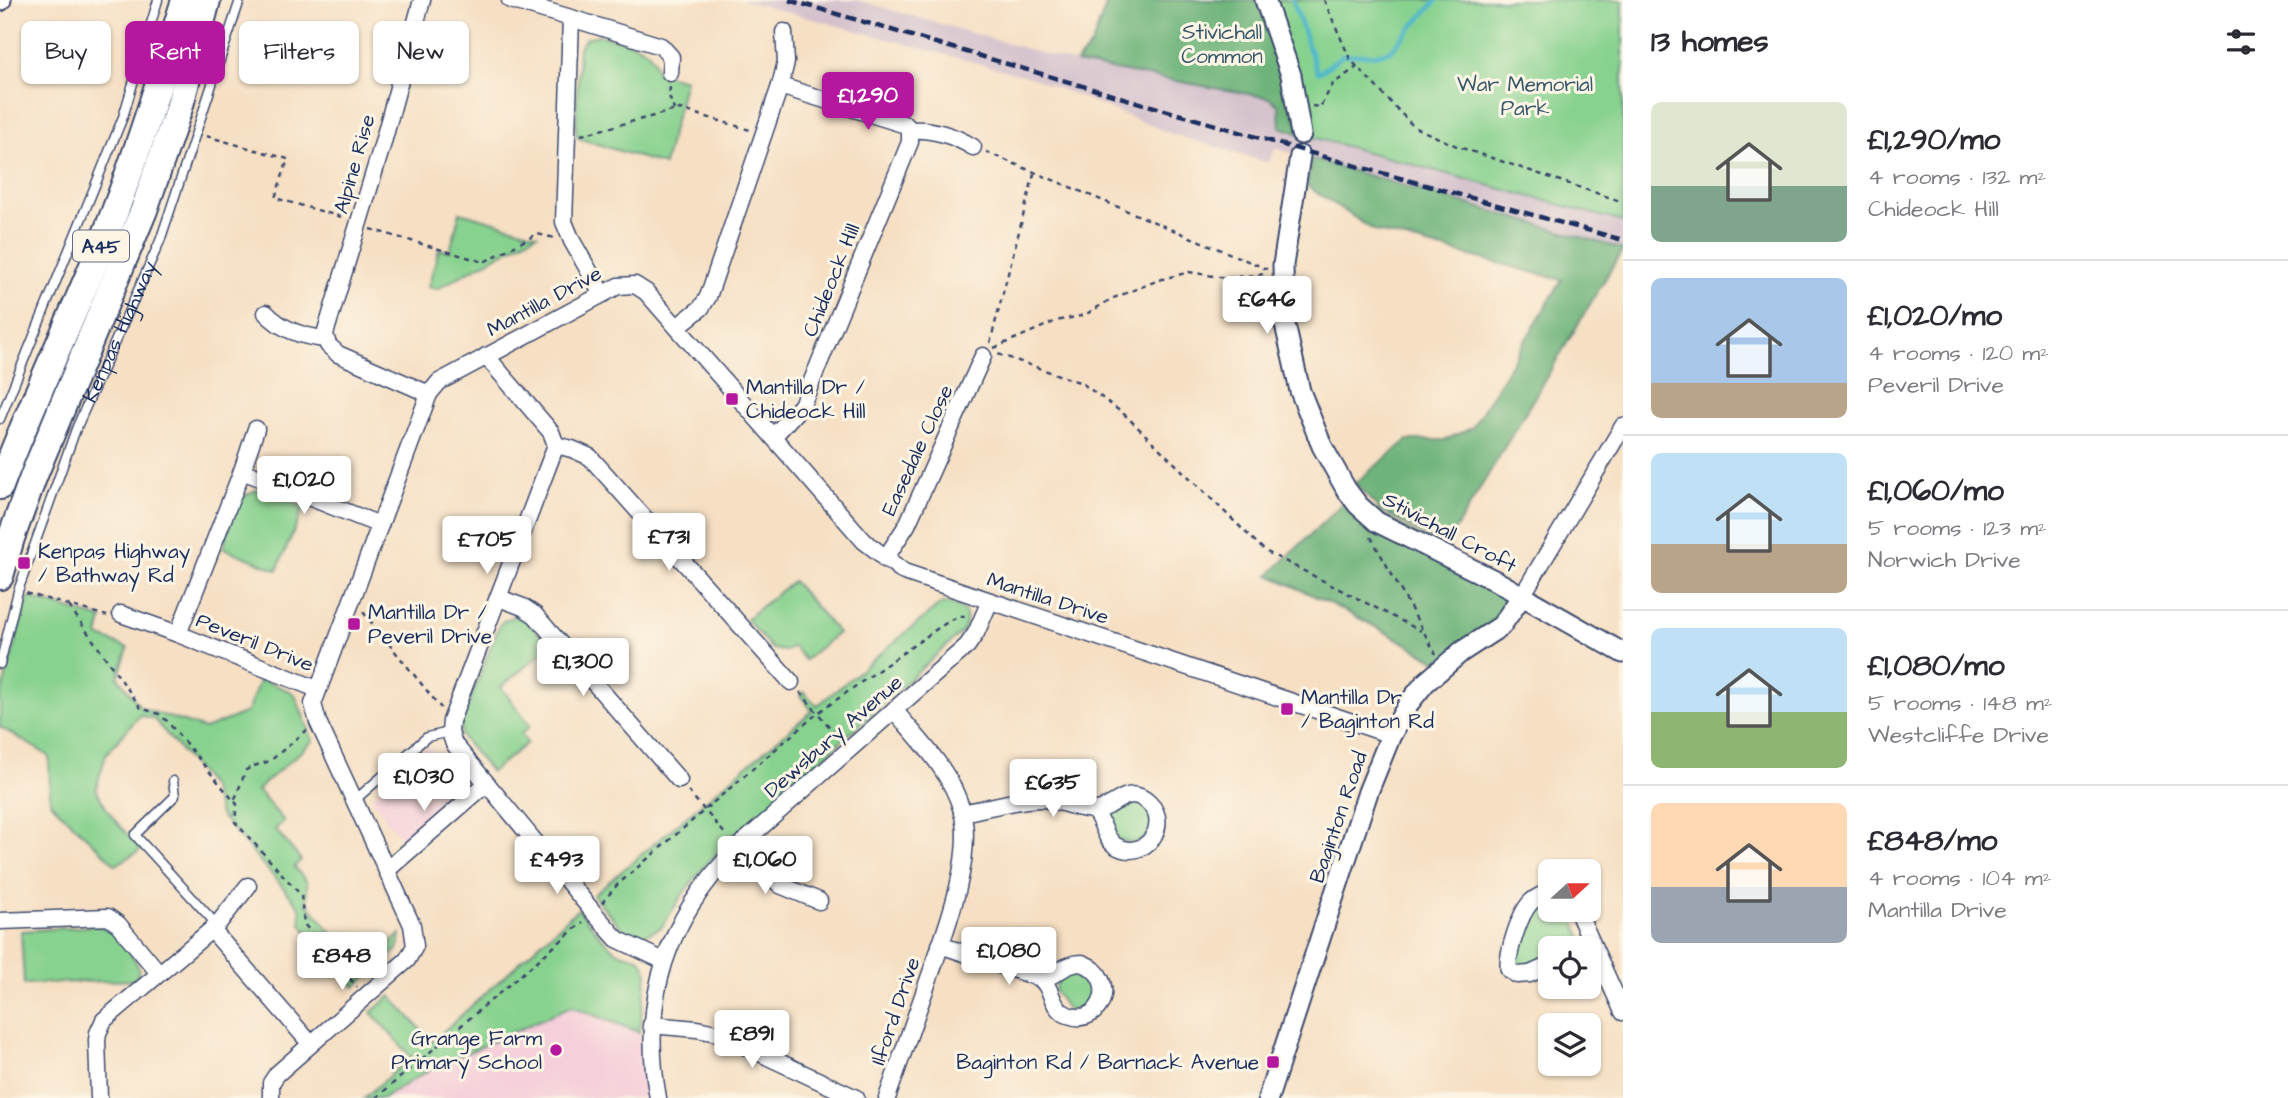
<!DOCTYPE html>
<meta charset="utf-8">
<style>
:root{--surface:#fff;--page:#f2f2f3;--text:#2b2b33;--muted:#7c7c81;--line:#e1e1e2;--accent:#b5179e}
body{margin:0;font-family:"Architects Daughter",sans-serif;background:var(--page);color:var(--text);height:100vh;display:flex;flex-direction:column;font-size:26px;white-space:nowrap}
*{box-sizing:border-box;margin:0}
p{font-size:23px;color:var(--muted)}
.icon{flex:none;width:38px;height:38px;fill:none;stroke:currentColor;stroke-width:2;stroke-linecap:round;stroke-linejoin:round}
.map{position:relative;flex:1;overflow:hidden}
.sheet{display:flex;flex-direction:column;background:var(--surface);width:665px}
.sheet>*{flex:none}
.hud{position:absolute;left:21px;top:21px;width:665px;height:63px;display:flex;gap:14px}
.needle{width:46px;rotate:69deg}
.tools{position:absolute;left:1538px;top:859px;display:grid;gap:14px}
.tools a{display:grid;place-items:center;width:63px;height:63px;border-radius:10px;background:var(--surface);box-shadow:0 2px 5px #0004;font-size:35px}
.price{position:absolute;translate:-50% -60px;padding:0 16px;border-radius:7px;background:#fff;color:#222;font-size:23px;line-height:46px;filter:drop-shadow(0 2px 4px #0008)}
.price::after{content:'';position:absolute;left:50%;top:42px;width:21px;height:16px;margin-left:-10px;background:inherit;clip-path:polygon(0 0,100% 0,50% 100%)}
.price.selected{background:var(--accent);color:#fff}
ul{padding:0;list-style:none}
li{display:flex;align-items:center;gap:21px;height:175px;padding:0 28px}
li+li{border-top:2px solid var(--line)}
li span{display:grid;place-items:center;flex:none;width:196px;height:140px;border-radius:10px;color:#555}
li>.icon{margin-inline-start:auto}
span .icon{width:84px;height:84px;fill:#fffc;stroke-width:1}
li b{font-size:30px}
h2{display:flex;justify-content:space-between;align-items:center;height:84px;padding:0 28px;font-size:30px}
.pill{padding:0 24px;border-radius:10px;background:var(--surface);box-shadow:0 2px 5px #0004;font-size:24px;line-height:63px}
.pill.selected{background:var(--accent);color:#fff}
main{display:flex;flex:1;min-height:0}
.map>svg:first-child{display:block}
.built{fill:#f5cfd9}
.industrial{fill:#d1bdcb}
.green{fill:#88d28f;stroke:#528076;stroke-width:2}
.forest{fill:#6eb47a;stroke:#44726c;stroke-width:2}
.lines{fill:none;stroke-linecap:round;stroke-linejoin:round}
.stream{stroke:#4fb8cc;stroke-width:4.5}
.service-casing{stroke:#3c496d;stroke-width:11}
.minor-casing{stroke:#3c496d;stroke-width:19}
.tertiary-casing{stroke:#3c496d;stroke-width:23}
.trunk-casing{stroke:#3c496d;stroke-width:30}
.path{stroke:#3c496d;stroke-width:2.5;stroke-dasharray:5 5;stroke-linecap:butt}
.service{stroke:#fff;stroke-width:8}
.minor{stroke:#fff;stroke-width:16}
.tertiary{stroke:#fff;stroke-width:19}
.trunk{stroke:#fff;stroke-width:26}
.rail{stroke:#1b2f5e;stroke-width:4.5;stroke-dasharray:10 5;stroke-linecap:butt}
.poi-dot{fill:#b5179e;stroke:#fcf5e5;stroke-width:2.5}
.labels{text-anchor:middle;stroke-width:6;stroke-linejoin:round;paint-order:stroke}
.shield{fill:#fcf5e5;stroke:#5e6a86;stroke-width:2}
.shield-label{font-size:19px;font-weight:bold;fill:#1b2f5e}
.park-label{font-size:21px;fill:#36586a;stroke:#fcf5e5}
.street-label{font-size:21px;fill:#1b2f5e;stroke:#fcf5e5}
.poi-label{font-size:21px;fill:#1b2f5e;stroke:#fcf5e5;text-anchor:start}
</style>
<main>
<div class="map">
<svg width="1623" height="1098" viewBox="0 0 1623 1098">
<rect width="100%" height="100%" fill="#fcf5e5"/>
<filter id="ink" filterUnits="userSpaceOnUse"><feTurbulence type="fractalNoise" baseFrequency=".0143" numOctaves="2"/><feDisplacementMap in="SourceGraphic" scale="14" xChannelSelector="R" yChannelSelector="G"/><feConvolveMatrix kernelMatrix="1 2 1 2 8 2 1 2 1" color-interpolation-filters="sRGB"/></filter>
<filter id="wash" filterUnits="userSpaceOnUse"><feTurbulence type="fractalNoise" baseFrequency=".00686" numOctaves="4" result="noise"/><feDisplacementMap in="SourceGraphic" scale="28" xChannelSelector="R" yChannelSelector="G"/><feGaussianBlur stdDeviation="1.57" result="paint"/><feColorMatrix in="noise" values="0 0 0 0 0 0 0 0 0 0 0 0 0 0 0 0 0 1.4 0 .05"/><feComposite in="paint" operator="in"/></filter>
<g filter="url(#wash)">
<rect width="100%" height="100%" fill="#f6dfc3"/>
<g class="built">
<polygon points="428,746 461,783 402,839 384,817 372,797"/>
<polygon points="572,1006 639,1032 648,1098 383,1098 431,1069"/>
</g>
<polygon class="industrial" points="742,0 857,0 1076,63 1270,98 1279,107 1280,127 1339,145 1623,222 1623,249 1275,148 1269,163 1172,134 1033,78"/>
<g class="green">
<polygon points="1258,0 1623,0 1623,222 1301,134"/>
<path d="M598,35C623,42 655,42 656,72L685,80L664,165L578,138L576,133L579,48L586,38Z"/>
<polygon points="460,212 537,234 437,289 428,287 439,249 450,251"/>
<path d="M262,490L304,507L277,570L223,548C230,528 235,489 262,490Z"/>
<polygon points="793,581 838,633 805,660 793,646 785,651 772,649 746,619"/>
<path d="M28,597L102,619L98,636L128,648L118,677L141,708L205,729L247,712L260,679L290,691L295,695L313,741L257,790L284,821L275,829L301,860L294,867L307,882V903L361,967L401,934L398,949L355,987L301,924L300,907L220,815L211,787L154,719L140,715L106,754L96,789C107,814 123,831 142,849L116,865L50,802L49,756L0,727V699Z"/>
<path d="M942,603C960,604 973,611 963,631L708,862L685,891L661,928L642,936L624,931L593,895L812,711L800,695L804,692L817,706Z"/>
<polygon points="514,616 527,620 550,646 501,687 530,726 521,734 527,743 491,772 464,740 461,735 461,724 499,626 503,621"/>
<polygon points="1128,800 1148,808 1153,828 1138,844 1117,840 1109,826 1111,812"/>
<polygon points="1550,896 1550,910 1569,910 1584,942 1571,948 1550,948 1550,958 1524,969 1515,967 1513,952 1533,907"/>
<path d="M578,909C589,922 601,940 615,950C630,960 643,950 647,974L639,1032L571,1006L431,1069L383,1098H364L411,1057L371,1012L391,996L432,1042Z"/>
<path d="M96,926C115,928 134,953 139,970L135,980L24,984L21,931Z"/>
<polygon points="1087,970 1100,989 1091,1008 1068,1010 1055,992 1056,984 1065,972"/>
</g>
<g class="forest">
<polygon points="1108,0 1258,0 1301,134 1280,127 1279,106 1270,98 1076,63 1092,44"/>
<polygon points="1311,159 1623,249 1445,547 1380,510 1355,483 1408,440 1445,440 1472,428 1562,280 1375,231 1307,186"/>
<path d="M1350,496L1522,596L1443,665C1387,631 1329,602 1269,575Z"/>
</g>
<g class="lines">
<polyline class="stream" points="1293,0 1317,72 1320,72 1343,55 1373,55 1390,51 1437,0"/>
</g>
</g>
<g filter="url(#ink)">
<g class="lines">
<g class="service-casing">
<g id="service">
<polyline points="0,419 123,117 158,0"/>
<path id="s1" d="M0,664L18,591L76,429L160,241L240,0"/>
<polyline points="173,781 175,796 135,835 217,925"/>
<polyline points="355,800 427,737 450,732"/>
</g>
</g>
<g class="minor-casing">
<g id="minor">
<polyline points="422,0 382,146 325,334 328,345 338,354 429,394"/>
<polyline points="510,0 571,18 564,222 572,241 602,294"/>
<polyline points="571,18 661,46 671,57 670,73"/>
<polyline points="780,86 786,62 784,32"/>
<path d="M910,130C931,128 955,136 973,147"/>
<path d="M266,313C282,330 304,337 326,339"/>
<polyline points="677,327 701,308 708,297 780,86 906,125 910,130 910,142 802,405 773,437"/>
<polyline points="486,356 551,432 556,445 451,721 450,732 454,744 594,913 617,939 664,961"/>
<polyline points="556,445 572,449 590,457 791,682"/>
<polyline points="242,471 380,525"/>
<polyline points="885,559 907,525 983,356"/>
<polyline points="1522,596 1623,426"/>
<polyline points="499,598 523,607 535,615 679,780"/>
<polyline points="121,614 178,634 317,689"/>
<polyline points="178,634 242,471 256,429"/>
<path d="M962,813C984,809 1022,798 1042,799C1060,800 1078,810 1095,810C1114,810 1127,782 1149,803C1172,825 1144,862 1116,846C1103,838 1104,820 1093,810"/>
<polyline points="743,843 780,885 819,901"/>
<polyline points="387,870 486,784"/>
<path d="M1550,891C1544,894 1536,897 1531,902C1520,913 1506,955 1509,970L1517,975L1530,974L1550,965"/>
<polyline points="1577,910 1623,1012"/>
<polyline points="0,921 108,917 118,924 159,973"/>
<polyline points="212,930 310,1043"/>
<path d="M940,945L1039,978C1056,979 1062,963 1082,963C1120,977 1102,1028 1068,1015C1049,1008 1054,987 1039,978"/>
<polyline points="651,1025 697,1029 717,1033 856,1098"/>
<polyline points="99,1098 97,1040 98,1033 104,1020 217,925 248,886"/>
<polyline points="271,1098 271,1083 277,1074 407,960 415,946 412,925 318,722 313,704 429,394 439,382 618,286 635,285 646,292 864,541 904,572 1391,735"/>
<path d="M658,1098C640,1000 666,919 737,848L967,646L976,633L990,601"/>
<path d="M887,1098C900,1061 913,1024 926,987C942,940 975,860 962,811C951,771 920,741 894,710"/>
</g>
</g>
<g class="tertiary-casing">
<g id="tertiary">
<polyline points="1265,0 1291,75 1301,134"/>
<polyline points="0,1 1,0"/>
<polyline points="1300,156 1283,265 1284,320 1300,391 1322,446 1346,489 1358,505 1377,522 1496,581 1623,653"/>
<polyline points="1268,1098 1368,792 1391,735 1409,703 1425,683 1461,652 1501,626 1522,596"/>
</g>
</g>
<g class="trunk-casing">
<g id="trunk">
<path d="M0,486C32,402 71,320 105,237C136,159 160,80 185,0"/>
<polyline points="0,576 11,538 34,475 144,210 180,105 207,0"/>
</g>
</g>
<g class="path">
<polyline points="1324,0 1350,59 1414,127 1459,147 1623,202"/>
<polyline points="670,87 669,96 674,110"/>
<polyline points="1312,106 1320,107 1333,84 1357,67"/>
<polyline points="581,135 680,109 750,130"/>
<polyline points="206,136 288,159 275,198 345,218"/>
<polyline points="986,152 1267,269"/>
<polyline points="370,229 484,262 537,234 555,238"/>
<polyline points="990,343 1035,170"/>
<polyline points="994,348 1056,321 1085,315 1111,299 1159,280 1189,272 1226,278 1266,274"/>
<polyline points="998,354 1082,383 1125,415 1265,551 1421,631"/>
<polyline points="1371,537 1436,654"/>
<polyline points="26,593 107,616"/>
<polyline points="69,606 141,708 159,714 167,721 234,801 237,804 235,822 301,895 304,924 357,987"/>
<polyline points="363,612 441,708"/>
<polyline points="800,692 839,738"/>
<polyline points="688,791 727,836"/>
<polyline points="235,799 246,770 254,766 270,761 307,730"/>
<polyline points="602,903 617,885 819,712 941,626 959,616 966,616"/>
<polyline points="376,1098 583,922"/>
</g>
<use href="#service" class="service"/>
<use href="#minor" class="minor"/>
<use href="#tertiary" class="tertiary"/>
<use href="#trunk" class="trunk"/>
<polyline class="rail" points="789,0 1335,160 1623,240"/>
</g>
</g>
<g class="poi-dot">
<rect x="725" y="392" width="14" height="14" rx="3.5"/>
<rect x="17" y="556" width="14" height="14" rx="3.5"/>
<rect x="347" y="617" width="14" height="14" rx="3.5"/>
<rect x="1280" y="702" width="14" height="14" rx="3.5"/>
<circle cx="556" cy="1050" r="7"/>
<rect x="1266" y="1055" width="14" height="14" rx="3.5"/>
</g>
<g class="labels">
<rect class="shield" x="73" y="230.5" width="56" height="31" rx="5"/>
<g class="shield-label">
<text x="101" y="253">A45</text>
</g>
<g class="park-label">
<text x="1222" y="39">Stivichall<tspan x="1222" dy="24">Common</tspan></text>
<text x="1525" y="91">War Memorial<tspan x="1525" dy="24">Park</tspan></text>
</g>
<g class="street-label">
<text transform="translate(354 164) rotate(-74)" y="7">Alpine Rise</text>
<text transform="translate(831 280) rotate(-68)" y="7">Chideock Hill</text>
<text transform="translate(544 301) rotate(-28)" y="7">Mantilla Drive</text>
<text dy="7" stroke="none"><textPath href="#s1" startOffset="354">Kenpas Highway</textPath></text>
<text transform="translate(917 450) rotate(-65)" y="7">Easedale Close</text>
<text transform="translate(1450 532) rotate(28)" y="7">Stivichall Croft</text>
<text transform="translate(1048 598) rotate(18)" y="7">Mantilla Drive</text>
<text transform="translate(255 642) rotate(22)" y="7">Peveril Drive</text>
<text transform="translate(833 736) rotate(-41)" y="7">Dewsbury Avenue</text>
<text transform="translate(1338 817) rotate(-71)" y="7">Baginton Road</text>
<text transform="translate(895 1011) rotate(-71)" y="7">Ilford Drive</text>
</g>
<g class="poi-label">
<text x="746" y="394">Mantilla Dr /<tspan x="746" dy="24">Chideock Hill</tspan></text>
<text x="38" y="558">Kenpas Highway<tspan x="38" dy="24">/ Bathway Rd</tspan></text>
<text x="368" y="619">Mantilla Dr /<tspan x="368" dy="24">Peveril Drive</tspan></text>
<text x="1301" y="704">Mantilla Dr<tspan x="1301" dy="24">/ Baginton Rd</tspan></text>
<text x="542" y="1045" text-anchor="end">Grange Farm<tspan x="542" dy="24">Primary School</tspan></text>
<text x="1259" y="1069" text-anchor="end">Baginton Rd / Barnack Avenue</text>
</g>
</g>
</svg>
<div class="tools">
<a><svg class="needle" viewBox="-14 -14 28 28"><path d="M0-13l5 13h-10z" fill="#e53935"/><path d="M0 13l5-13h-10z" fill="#7c7c81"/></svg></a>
<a><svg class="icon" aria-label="locate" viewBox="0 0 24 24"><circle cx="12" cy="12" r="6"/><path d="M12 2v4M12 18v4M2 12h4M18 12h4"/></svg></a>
<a><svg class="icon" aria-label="layers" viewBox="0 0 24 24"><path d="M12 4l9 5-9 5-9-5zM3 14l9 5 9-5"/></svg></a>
</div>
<b class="price selected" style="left:868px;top:132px">£1,290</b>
<b class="price" style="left:1267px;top:336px">£646</b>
<b class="price" style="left:304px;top:516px">£1,020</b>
<b class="price" style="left:669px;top:573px">£731</b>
<b class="price" style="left:487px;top:576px">£705</b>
<b class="price" style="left:583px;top:698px">£1,300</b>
<b class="price" style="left:424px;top:813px">£1,030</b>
<b class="price" style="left:1053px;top:819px">£635</b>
<b class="price" style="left:557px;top:896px">£493</b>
<b class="price" style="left:765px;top:896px">£1,060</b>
<b class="price" style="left:1009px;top:987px">£1,080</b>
<b class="price" style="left:342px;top:992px">£848</b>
<b class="price" style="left:752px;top:1070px">£891</b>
<div class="hud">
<a class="pill">Buy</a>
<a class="pill selected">Rent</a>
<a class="pill">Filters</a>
<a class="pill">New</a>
</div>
</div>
<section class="sheet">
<h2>13 homes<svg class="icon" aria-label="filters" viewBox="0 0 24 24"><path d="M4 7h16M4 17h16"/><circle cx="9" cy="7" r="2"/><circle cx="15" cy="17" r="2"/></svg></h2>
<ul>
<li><span style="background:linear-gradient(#dfe7d0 60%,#7fa58c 0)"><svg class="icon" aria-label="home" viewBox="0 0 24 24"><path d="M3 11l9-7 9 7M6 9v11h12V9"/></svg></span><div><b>£1,290/mo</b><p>4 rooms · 132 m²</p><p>Chideock Hill</p></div></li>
<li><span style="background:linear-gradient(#a9c7e8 75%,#b9a48a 0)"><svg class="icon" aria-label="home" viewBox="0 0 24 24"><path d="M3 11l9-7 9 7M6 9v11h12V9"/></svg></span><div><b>£1,020/mo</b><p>4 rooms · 120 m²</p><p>Peveril Drive</p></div></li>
<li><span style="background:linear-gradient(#bfe0f5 65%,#b9a48a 0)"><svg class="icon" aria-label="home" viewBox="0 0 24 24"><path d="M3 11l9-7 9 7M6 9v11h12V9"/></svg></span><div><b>£1,060/mo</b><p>5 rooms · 123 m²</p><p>Norwich Drive</p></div></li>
<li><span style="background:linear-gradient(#bfe0f5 60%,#8fb573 0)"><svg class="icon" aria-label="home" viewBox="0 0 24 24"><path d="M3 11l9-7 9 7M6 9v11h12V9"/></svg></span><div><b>£1,080/mo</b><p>5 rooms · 148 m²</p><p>Westcliffe Drive</p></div></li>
<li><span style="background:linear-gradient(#ffd9b3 60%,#9aa5b1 0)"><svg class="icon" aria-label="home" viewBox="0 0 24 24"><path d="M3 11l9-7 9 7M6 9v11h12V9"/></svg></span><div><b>£848/mo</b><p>4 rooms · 104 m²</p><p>Mantilla Drive</p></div></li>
</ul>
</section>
</main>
